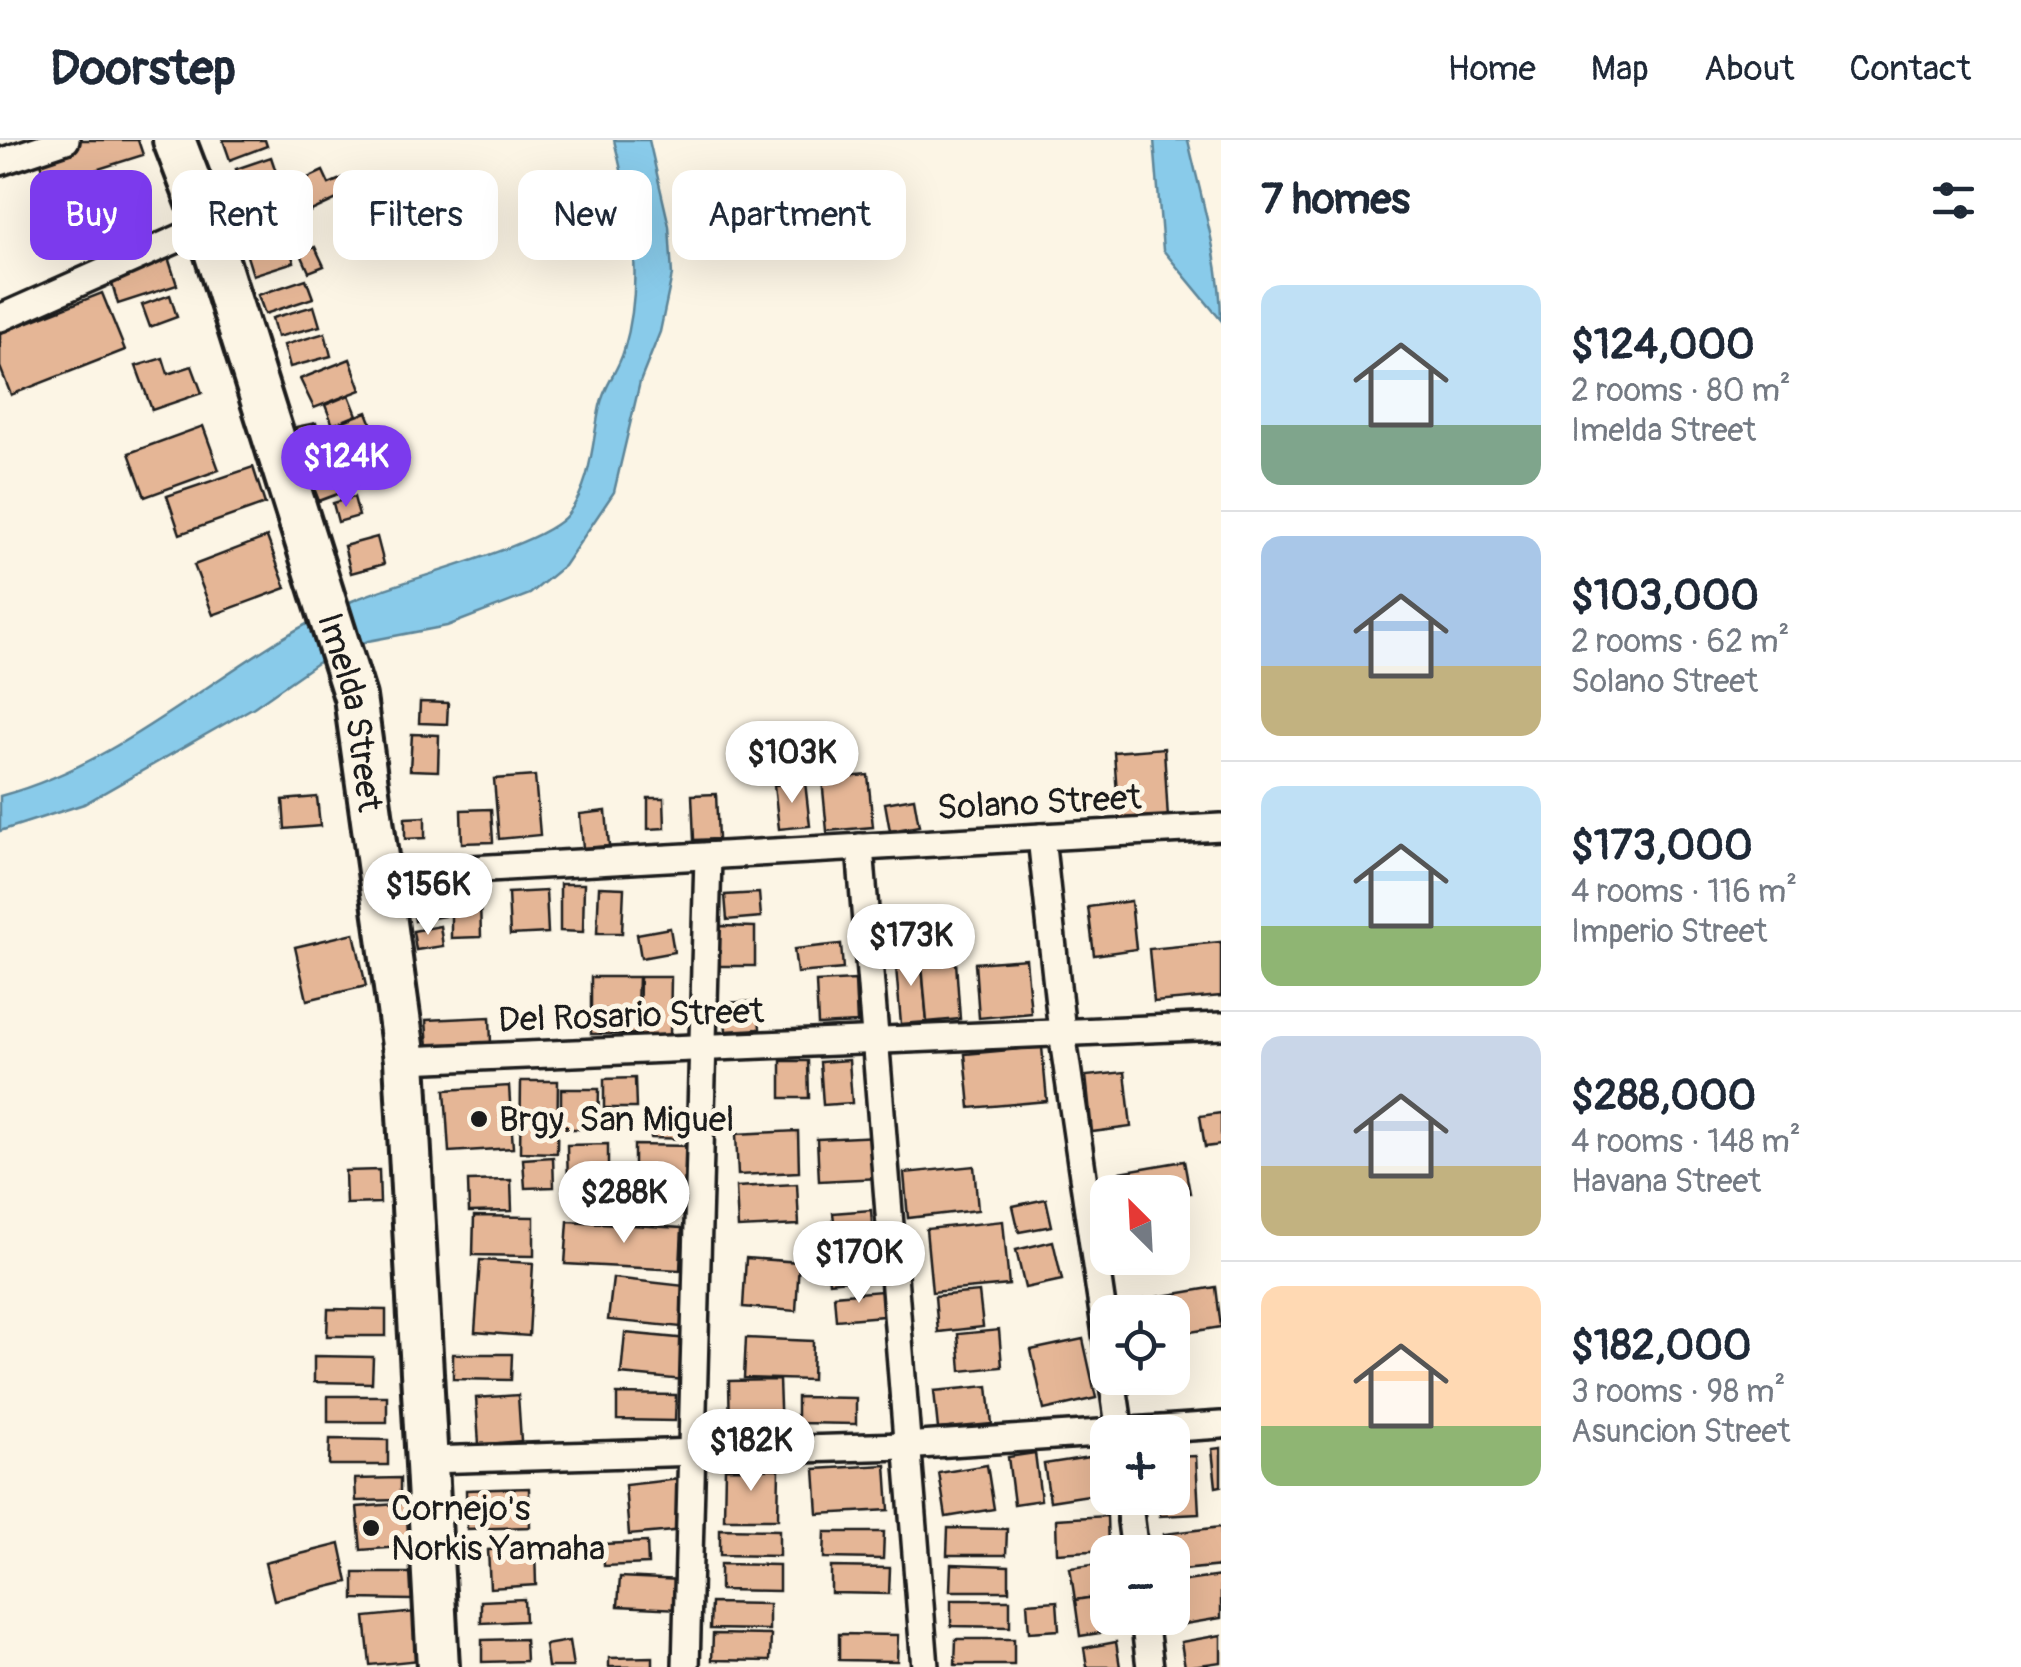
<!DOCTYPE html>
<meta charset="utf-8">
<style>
:root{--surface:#fff;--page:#f2f2f3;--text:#1f2937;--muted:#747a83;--line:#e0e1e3;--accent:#7c3aed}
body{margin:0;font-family:Pangolin,sans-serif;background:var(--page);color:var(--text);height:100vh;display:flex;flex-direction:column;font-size:38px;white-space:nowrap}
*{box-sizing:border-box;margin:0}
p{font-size:32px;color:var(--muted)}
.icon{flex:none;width:55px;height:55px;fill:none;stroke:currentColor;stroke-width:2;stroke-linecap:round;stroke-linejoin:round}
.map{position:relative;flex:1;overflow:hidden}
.side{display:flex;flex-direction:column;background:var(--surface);width:800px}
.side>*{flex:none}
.guide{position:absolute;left:30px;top:30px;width:950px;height:90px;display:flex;gap:20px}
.needle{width:65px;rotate:336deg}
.tools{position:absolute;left:1090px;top:1035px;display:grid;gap:20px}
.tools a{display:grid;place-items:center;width:100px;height:100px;border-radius:20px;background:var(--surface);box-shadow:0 10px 40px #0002;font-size:50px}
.price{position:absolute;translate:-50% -85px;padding:0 22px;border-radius:35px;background:#fff;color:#222;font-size:32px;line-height:65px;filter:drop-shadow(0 2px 5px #0008)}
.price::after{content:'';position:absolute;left:50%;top:60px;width:30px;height:22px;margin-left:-15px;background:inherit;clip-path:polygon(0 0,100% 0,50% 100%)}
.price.selected{background:var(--accent);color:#fff}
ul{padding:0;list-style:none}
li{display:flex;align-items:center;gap:30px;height:250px;padding:0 40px}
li+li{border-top:2px solid var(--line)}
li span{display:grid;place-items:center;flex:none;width:280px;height:200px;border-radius:20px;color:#555}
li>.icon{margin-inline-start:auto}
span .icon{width:120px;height:120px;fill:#fffc;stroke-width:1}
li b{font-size:42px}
h2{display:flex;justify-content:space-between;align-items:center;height:120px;padding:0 40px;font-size:42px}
.tag{padding:0 35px;border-radius:20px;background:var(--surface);box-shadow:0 10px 40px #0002;font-size:35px;line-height:90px}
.tag.selected{background:var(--accent);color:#fff}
header{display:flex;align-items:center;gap:60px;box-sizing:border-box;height:140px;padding:0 50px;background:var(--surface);border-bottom:2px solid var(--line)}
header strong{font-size:48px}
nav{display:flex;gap:55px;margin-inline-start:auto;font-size:35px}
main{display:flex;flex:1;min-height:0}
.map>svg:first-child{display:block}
.water{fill:#89cbea;stroke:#5d8598;stroke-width:2.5}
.building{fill:#e5b696;stroke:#1c1c1c;stroke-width:2.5}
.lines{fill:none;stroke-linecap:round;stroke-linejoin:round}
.minor-casing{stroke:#1c1c1c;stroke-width:32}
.primary-casing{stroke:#1c1c1c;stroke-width:48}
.minor{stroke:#fcf5e5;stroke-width:25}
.primary{stroke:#fcf5e5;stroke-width:40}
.poi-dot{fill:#1c1c1c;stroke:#fcf5e5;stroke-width:4}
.labels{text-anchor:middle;stroke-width:10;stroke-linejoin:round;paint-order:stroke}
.street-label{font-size:35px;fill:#1c1c1c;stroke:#fcf5e5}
.poi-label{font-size:35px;fill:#1c1c1c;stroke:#fcf5e5;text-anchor:start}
</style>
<header>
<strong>Doorstep</strong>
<nav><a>Home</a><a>Map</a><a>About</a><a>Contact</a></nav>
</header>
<main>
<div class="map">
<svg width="1221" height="1527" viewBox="0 0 1221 1527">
<rect width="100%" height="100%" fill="#fcf5e5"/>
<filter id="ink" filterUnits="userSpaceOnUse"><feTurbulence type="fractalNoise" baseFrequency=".01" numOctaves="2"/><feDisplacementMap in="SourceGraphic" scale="20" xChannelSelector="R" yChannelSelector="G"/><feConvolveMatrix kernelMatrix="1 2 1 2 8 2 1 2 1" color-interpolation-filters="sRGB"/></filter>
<g filter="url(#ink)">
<g class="water">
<path d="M614,0H649L669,86L672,135L660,192L640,242L614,352L564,426L530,454L447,486L368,501L317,523L254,567L84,664L0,691V656C132,621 229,516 352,461C399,440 543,407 568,374C592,343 592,302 600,266C604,246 619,229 624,210C645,139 631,69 614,0Z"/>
<path d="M1154,0H1188C1201,58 1221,122 1221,180L1163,110Z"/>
</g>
<g class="building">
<polygon points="70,0 138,0 143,15 48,45 37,11"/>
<polygon points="223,0 265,0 267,6 230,20"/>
<polygon points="271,17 276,32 241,43 236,29"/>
<polygon points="323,31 329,44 343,38 350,53 307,73 295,44"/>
<polygon points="126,32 133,54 81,71 74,48"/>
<polygon points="281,36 292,72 248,86 237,51"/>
<polygon points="282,86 294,122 253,135 242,100"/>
<polygon points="315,107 324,126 309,132 301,114"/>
<polygon points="167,114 177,145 118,164 109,133"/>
<polygon points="306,139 313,158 265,174 258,155"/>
<polygon points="102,153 125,210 11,255 0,227 0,193"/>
<polygon points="170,155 177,177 150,187 142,165"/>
<polygon points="314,166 320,186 277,197 272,178"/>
<polygon points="325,193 331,216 290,227 284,205"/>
<polygon points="163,218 168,234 192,226 202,253 152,270 136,226"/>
<polygon points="350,219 361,250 314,268 300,239"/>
<polygon points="349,255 357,275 333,285 325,265"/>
<polygon points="367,272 375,292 325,312 319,290"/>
<polygon points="316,283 319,298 299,302 296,287"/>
<polygon points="203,286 219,330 145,357 129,313"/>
<polygon points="344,305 359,346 319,361 303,320"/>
<polygon points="253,327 265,364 180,394 167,356"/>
<polygon points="354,357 359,376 338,382 333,363"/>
<polygon points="267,397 286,448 213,475 194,425"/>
<polygon points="377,397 384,424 351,433 344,406"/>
<polygon points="420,562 448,563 447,584 419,583"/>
<polygon points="412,594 439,595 438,631 410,630"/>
<polygon points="1164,608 1168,679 1119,682 1114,612"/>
<polygon points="868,635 873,687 827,691 822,639"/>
<polygon points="535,636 540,695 499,699 494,639"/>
<polygon points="805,642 810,686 779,689 774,645"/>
<polygon points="716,654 718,699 694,700 692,655"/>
<polygon points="317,657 320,686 285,689 283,660"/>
<polygon points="648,658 664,658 665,688 648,689"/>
<polygon points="914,658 919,686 890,691 885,663"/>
<polygon points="491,669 493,702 462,703 461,670"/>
<polygon points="606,671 609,706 583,708 580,674"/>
<polygon points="425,677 425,698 405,699 405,678"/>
<polygon points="560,744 584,744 583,792 560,791"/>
<polygon points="599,747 624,748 622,793 597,793"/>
<polygon points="439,751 444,776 415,781 411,756"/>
<polygon points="546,751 548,793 510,795 508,753"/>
<polygon points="759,753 761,777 727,780 725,755"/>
<polygon points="1131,761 1136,809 1094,815 1088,767"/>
<polygon points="480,762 481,797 451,798 451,763"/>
<polygon points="440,786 443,806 416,810 413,791"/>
<polygon points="720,786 755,787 755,826 719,826"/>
<polygon points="670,788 674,812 641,818 637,794"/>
<polygon points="354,793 366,846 307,860 295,807"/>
<polygon points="1221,802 1221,856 1154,862 1149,809"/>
<polygon points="841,804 843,829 797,833 794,809"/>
<polygon points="921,814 927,882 901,884 895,816"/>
<polygon points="1026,819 1031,873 979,878 975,823"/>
<polygon points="956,822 960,879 927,882 922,825"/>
<polygon points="591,837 638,837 637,870 591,870"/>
<polygon points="640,837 671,837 670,896 639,896"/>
<polygon points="855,840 857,883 818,885 816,842"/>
<polygon points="758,861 760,889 726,891 724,863"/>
<rect x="591" y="870" width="46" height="24"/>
<polygon points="490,877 491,904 428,908 426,880"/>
<polygon points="1042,907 1047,961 970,968 965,914"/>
<polygon points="849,920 852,963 823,965 820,922"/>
<polygon points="781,921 808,921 809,958 781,958"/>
<polygon points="1125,932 1131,987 1092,992 1086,936"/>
<polygon points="635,938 636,968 604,968 604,939"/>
<polygon points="521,941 558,941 557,1013 520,1012"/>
<polygon points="509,946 513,1008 449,1012 445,950"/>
<polygon points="561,949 599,949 598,989 561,989"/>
<polygon points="1221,973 1221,1005 1205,1007 1200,976"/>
<polygon points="652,976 696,977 696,999 651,998"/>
<polygon points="798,991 799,1032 738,1035 736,994"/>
<polygon points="879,996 880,1038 819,1041 817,999"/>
<polygon points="608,1004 608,1044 568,1045 567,1005"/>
<polygon points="634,1005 693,1006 692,1049 634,1049"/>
<polygon points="553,1017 554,1047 525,1048 523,1019"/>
<polygon points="1184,1021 1190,1053 1123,1052 1120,1032"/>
<polygon points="974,1026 978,1070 908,1078 904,1033"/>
<polygon points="379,1030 380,1063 346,1064 345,1031"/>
<polygon points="511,1040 512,1071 469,1072 468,1041"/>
<polygon points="797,1044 799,1085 738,1088 736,1047"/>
<polygon points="1046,1059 1052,1086 1019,1092 1013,1066"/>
<polygon points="871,1070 873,1096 836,1099 833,1073"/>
<polygon points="474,1076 534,1077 534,1116 473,1115"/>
<polygon points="568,1081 682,1088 680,1130 565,1124"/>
<polygon points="1003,1081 1009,1145 932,1152 926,1089"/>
<polygon points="884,1097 888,1136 829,1142 825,1103"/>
<polygon points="1053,1101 1062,1140 1025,1148 1016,1110"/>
<polygon points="746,1118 799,1122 796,1171 743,1167"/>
<polygon points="480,1120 533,1123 529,1196 475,1192"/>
<polygon points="613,1138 685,1146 681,1187 608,1180"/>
<polygon points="1216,1147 1221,1187 1172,1195 1172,1172 1147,1172 1145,1159"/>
<polygon points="881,1151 883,1176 836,1180 834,1155"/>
<polygon points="979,1152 983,1187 938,1192 935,1156"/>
<polygon points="328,1169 386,1170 386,1196 327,1196"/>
<polygon points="999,1190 1002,1227 961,1231 958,1194"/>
<polygon points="625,1193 688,1199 684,1240 621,1234"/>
<polygon points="746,1198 813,1201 812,1240 744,1238"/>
<polygon points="1083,1199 1096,1258 1044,1270 1031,1210"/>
<polygon points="453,1214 512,1214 511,1240 453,1239"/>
<polygon points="314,1216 373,1217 372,1243 314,1242"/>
<polygon points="779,1240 781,1292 730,1294 729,1241"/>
<polygon points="988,1246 992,1284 938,1289 934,1251"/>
<polygon points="617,1254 676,1255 675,1281 617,1280"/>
<polygon points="518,1255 521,1301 479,1305 476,1258"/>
<rect x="328" y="1256" width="59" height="26"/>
<polygon points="797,1257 856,1258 856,1284 797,1283"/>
<polygon points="330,1299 388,1300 388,1325 329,1325"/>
<polygon points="1221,1308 1221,1346 1216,1347 1212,1309"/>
<polygon points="1035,1313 1041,1360 1014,1364 1008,1317"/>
<polygon points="1096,1316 1102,1353 1050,1361 1044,1324"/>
<polygon points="1196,1316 1199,1374 1160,1376 1159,1358 1172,1358 1172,1317"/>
<polygon points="886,1325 889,1370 818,1374 815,1329"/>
<polygon points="987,1325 994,1369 946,1377 939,1333"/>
<polygon points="725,1328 779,1329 778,1379 724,1379"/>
<polygon points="400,1338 400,1360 356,1361 355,1339"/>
<polygon points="680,1339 684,1390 629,1395 625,1345"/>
<polygon points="529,1348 530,1387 467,1389 466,1350"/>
<polygon points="410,1363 413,1406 361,1410 357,1367"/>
<polygon points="1107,1376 1108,1410 1057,1413 1056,1379"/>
<polygon points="1221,1387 1221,1426 1172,1431 1172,1412 1166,1412 1164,1394"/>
<polygon points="948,1388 1007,1389 1006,1415 947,1415"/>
<polygon points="720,1389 779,1390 779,1416 720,1415"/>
<polygon points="825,1392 884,1392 883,1419 824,1418"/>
<polygon points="647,1402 648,1424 604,1426 603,1404"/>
<polygon points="340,1404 348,1442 274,1460 265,1423"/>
<polygon points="535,1408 536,1445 490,1448 488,1410"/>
<polygon points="1108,1423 1108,1455 1075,1460 1070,1428"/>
<polygon points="720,1424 779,1425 779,1451 720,1450"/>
<polygon points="951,1424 1009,1426 1009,1451 950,1451"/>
<polygon points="831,1427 890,1428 889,1454 831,1453"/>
<polygon points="354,1433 413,1433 412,1460 354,1459"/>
<polygon points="1221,1436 1221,1478 1179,1485 1172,1443"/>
<polygon points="620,1437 682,1440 680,1469 618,1466"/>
<polygon points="1108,1455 1108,1478 1139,1478 1140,1487 1080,1496 1075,1460"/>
<polygon points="524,1459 525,1481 481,1483 481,1461"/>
<polygon points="951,1460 1010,1460 1010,1487 951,1486"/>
<polygon points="1057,1461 1059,1490 1029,1492 1027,1463"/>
<polygon points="711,1463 769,1464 769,1490 710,1489"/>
<polygon points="426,1471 430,1519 370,1525 365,1477"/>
<polygon points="713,1494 771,1495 770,1521 712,1520"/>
<polygon points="839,1494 898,1495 897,1521 839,1520"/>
<polygon points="1221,1495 1221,1522 1185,1527 1181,1502"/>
<polygon points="525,1499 526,1521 482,1522 482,1500"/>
<polygon points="956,1499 1014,1499 1014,1525 955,1525"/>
<polygon points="569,1501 573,1527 548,1527 545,1505"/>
<polygon points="1116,1502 1120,1527 1087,1527 1084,1508"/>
<polygon points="653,1517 653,1527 609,1527 609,1518"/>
</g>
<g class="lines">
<g class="minor-casing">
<g id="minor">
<polyline points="0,22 66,0"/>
<polyline points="0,178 207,86"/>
<polyline points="1041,697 1062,892 1108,1208"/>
<polyline points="860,707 925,1527"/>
<polyline points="381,734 1221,687"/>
<polyline points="405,920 1221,886"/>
<polyline points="1112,1238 1120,1292"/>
<polyline points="427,1320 904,1306 1221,1285"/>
<polyline points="1128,1358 1135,1412"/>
<polyline points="1144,1478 1150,1527"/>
<polyline points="686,1527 708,716"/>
</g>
</g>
<g class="primary-casing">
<g id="primary">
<path id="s1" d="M174,0L207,86L355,557L405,920L438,1527"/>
</g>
</g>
<use href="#minor" class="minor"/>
<use href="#primary" class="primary"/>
</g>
</g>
<g class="poi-dot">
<circle cx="479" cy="979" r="10"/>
<circle cx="371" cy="1388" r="10"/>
</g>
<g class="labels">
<g class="street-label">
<text dy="12" stroke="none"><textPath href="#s1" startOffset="600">Imelda Street</textPath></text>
<text transform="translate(1039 662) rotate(-3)" y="12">Solano Street</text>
<text transform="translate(631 875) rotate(-2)" y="12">Del Rosario Street</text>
</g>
<g class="poi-label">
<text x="499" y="991">Brgy. San Miguel</text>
<text x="391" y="1380">Cornejo's<tspan x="391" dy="40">Norkis Yamaha</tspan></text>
</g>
</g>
</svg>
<div class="tools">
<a><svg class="needle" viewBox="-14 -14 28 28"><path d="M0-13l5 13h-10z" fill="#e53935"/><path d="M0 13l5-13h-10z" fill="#747a83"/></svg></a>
<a><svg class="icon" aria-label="locate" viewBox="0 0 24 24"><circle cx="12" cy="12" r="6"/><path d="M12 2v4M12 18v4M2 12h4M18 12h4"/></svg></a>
<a>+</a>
<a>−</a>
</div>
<b class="price selected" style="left:346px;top:370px">$124K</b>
<b class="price" style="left:792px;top:666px">$103K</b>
<b class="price" style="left:428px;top:798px">$156K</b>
<b class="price" style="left:911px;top:849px">$173K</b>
<b class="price" style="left:624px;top:1106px">$288K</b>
<b class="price" style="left:859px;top:1166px">$170K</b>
<b class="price" style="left:751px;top:1354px">$182K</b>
<div class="guide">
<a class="tag selected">Buy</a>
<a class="tag">Rent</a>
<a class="tag">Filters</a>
<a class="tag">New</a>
<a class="tag">Apartment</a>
</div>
</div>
<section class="side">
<h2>7 homes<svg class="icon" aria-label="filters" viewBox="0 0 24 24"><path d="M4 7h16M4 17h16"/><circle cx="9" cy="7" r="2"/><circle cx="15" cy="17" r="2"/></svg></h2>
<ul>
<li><span style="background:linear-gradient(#bfe0f5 70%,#7fa58c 0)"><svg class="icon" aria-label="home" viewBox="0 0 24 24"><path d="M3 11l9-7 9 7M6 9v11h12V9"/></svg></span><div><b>$124,000</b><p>2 rooms · 80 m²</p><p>Imelda Street</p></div></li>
<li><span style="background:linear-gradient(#a9c7e8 65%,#c2b280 0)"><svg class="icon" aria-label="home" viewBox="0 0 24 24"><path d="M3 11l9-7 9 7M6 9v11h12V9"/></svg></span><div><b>$103,000</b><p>2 rooms · 62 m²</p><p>Solano Street</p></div></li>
<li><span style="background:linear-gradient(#bfe0f5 70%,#8fb573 0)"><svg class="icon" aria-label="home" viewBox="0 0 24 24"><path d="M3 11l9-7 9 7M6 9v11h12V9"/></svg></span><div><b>$173,000</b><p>4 rooms · 116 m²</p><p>Imperio Street</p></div></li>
<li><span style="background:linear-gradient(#c9d6e8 65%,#c2b280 0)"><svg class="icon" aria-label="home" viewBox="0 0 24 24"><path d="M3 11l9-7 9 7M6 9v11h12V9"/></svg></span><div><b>$288,000</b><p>4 rooms · 148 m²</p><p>Havana Street</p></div></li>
<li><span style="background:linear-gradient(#ffd9b3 70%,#8fb573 0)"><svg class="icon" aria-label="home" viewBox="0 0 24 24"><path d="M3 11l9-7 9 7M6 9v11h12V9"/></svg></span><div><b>$182,000</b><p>3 rooms · 98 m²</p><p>Asuncion Street</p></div></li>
</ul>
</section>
</main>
